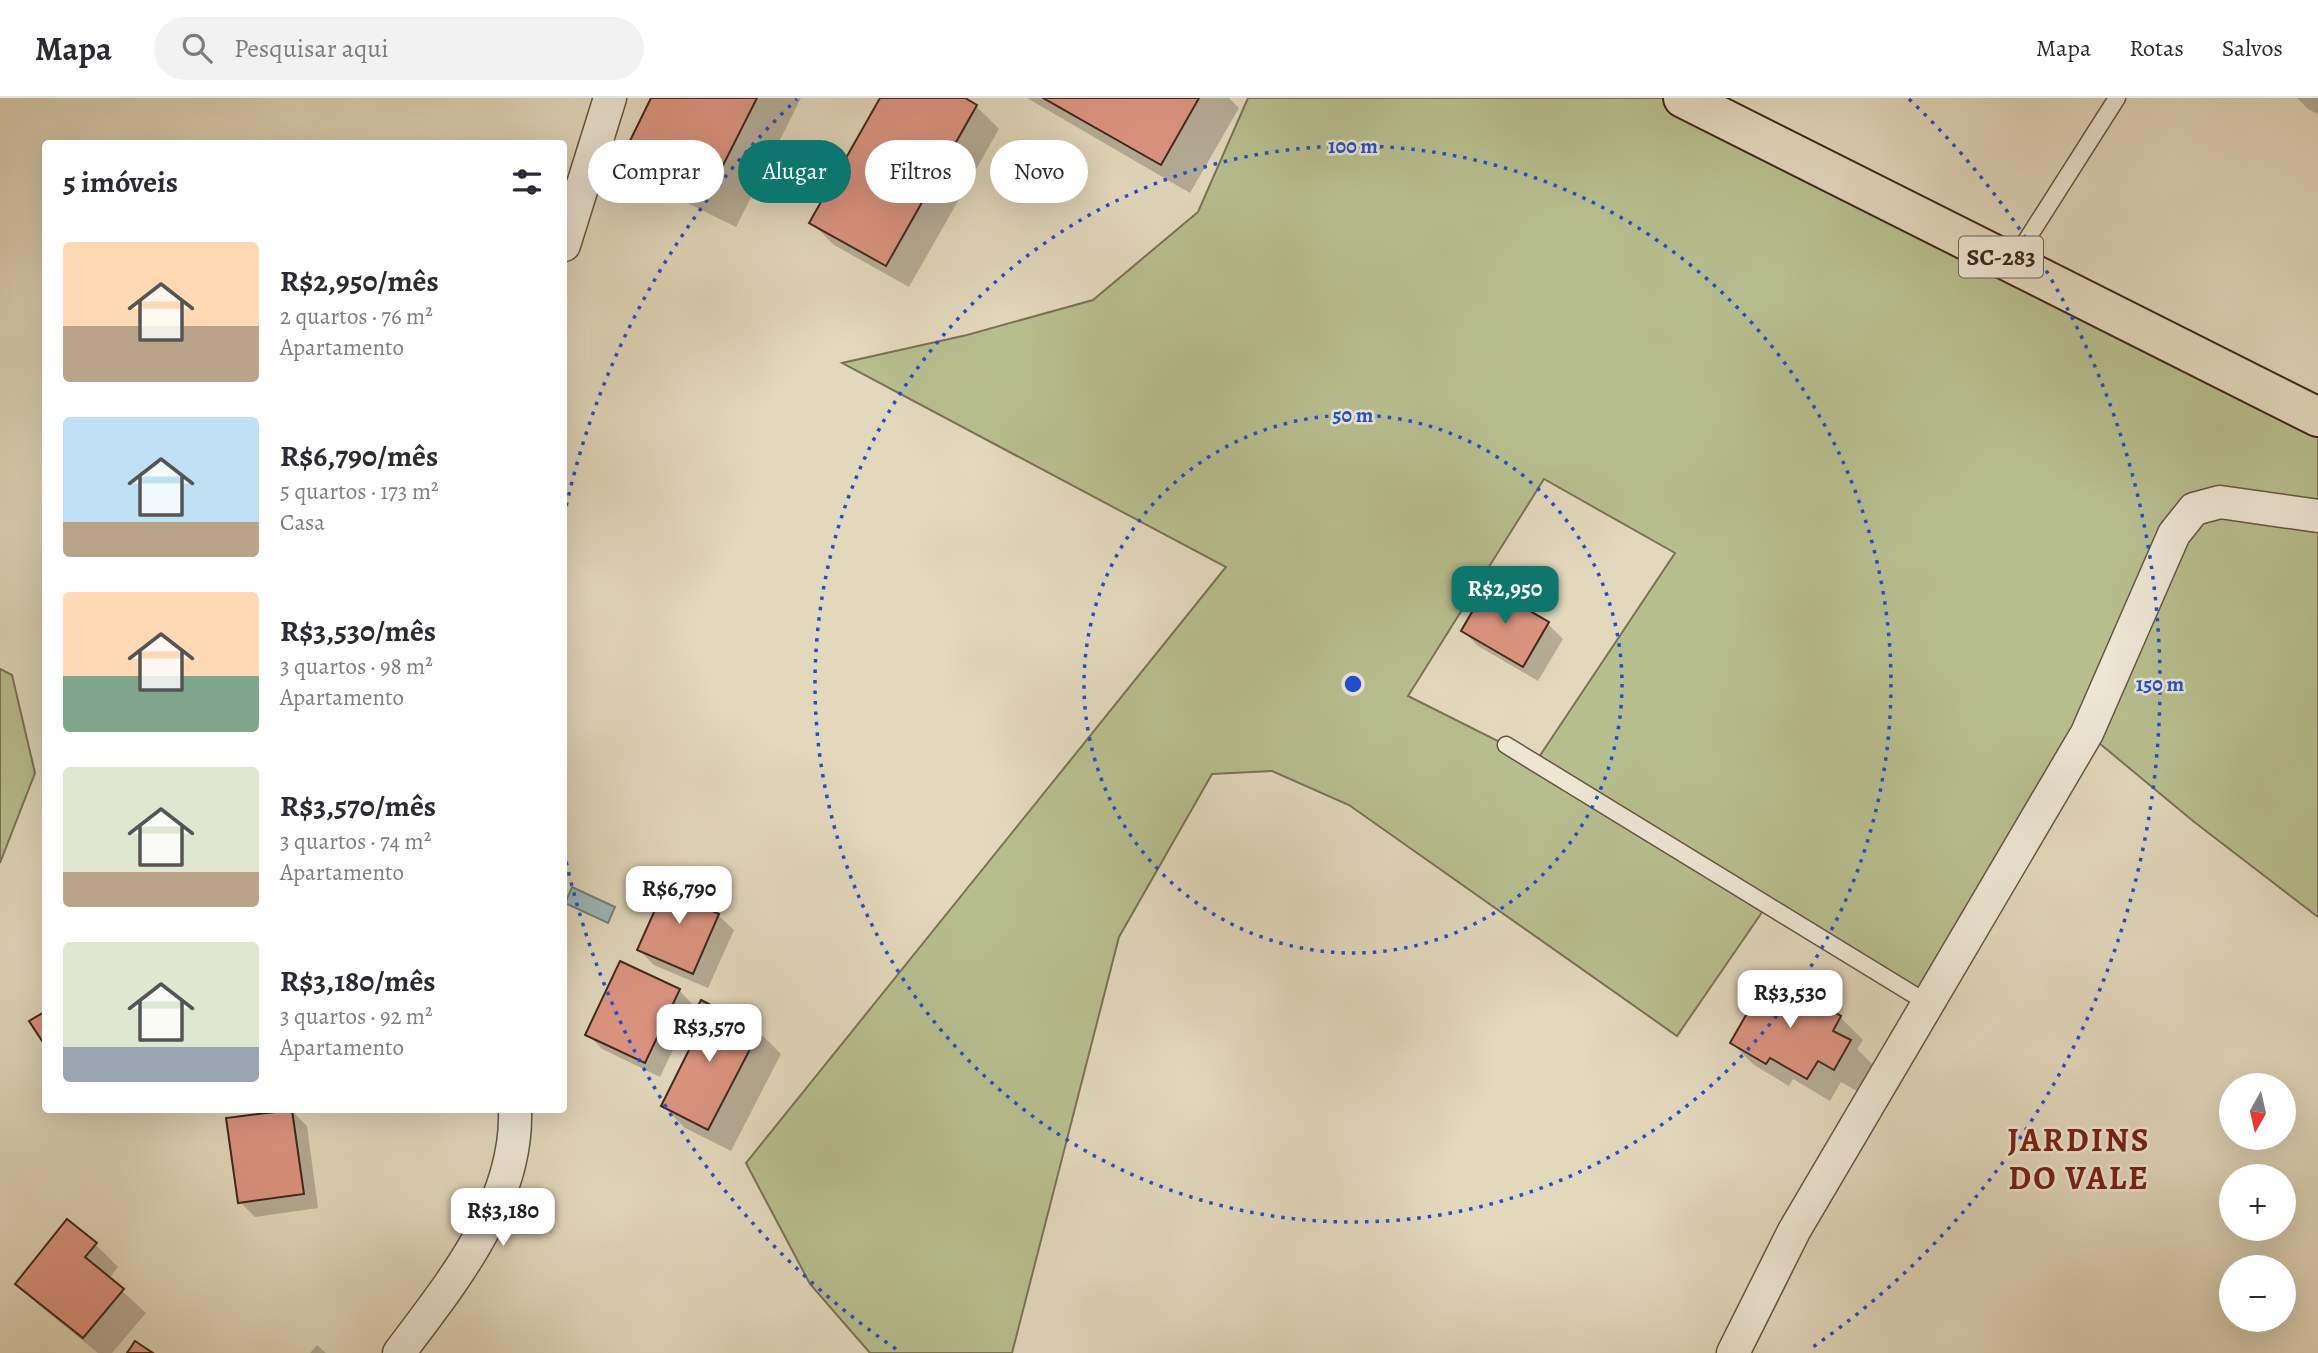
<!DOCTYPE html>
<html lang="pt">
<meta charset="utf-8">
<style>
:root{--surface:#fff;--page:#f2f2f3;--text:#2b2b33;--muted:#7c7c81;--line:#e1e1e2;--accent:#0f766e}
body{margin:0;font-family:Alegreya,serif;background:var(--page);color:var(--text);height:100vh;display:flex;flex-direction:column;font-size:26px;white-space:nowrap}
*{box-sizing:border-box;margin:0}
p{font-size:23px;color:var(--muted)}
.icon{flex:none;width:38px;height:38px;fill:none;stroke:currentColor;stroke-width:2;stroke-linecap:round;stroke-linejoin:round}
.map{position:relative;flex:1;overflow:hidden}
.details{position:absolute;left:42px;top:42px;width:525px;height:973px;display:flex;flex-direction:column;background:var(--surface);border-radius:7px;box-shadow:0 7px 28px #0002}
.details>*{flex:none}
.banner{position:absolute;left:588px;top:42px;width:665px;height:63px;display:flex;gap:14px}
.needle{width:46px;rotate:188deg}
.tools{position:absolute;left:2219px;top:975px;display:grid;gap:14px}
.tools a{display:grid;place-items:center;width:77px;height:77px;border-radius:50%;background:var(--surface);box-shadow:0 7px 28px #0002;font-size:35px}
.price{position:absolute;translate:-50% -60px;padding:0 16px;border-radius:14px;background:#fff;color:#222;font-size:23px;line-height:46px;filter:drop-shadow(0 2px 4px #0008)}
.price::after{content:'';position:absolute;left:50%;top:42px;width:21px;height:16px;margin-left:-10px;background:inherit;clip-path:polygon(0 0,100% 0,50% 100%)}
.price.current{background:var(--accent);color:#fff}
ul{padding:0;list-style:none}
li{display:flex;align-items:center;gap:21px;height:175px;padding:0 21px}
li span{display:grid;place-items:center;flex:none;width:196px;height:140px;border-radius:7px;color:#555}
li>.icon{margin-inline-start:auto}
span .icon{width:84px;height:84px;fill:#fffc;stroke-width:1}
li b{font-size:30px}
h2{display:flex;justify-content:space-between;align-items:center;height:84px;padding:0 21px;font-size:30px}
.chip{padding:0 24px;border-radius:32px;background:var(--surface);box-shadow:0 7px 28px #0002;font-size:24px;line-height:63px}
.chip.current{background:var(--accent);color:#fff}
header{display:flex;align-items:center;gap:42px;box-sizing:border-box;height:98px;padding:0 35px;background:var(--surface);border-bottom:2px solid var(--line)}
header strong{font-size:33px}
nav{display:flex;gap:38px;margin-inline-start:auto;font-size:24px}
.search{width:490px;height:63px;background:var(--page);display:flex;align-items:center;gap:18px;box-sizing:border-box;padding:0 24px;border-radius:38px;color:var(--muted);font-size:26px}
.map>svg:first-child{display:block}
.green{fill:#b7be8e;stroke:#7c7255;stroke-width:2;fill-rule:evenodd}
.water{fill:#99b8bb;stroke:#767e7b;stroke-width:2}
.shadow{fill:#0003}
.building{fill:#dc9481;stroke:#42271c;stroke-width:2}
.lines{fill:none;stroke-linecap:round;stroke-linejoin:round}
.service-casing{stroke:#6a5344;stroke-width:19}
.minor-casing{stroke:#6a5344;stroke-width:35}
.primary-casing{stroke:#42271c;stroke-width:42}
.service{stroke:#ece6d3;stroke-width:16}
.minor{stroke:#ece6d3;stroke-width:32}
.primary{stroke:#e2d8bc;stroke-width:38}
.ring{fill:none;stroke:#1d4ed8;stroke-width:3.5;stroke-dasharray:3.5 7}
.labels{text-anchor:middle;stroke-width:5;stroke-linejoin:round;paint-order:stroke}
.shield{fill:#ece6d3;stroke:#756053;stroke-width:2}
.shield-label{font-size:24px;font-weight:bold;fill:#42271c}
.district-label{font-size:33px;font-weight:bold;letter-spacing:2px;fill:#7a1f14;stroke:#ece6d3}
.centre{fill:#1d4ed8;stroke:#ece6d3;stroke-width:3.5}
.ring-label{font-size:21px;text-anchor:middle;font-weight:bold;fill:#1d4ed8;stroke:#ece6d3;stroke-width:5;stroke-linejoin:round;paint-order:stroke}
</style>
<header>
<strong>Mapa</strong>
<div class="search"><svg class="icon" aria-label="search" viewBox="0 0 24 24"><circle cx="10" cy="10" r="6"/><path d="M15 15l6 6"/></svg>Pesquisar aqui</div>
<nav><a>Mapa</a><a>Rotas</a><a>Salvos</a></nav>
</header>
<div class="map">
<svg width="2318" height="1255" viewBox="0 0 2318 1255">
<rect width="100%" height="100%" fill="#e2d8bc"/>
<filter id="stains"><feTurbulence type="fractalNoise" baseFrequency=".00286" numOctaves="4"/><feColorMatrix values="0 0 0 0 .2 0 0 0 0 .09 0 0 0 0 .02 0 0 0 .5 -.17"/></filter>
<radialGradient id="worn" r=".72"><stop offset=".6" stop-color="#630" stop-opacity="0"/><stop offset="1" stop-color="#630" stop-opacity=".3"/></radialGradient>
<g class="green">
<path d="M1248,0H1683L2318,319V819L2193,723L2087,635L1929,906L1767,807L1677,938L1349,707L1272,673L1212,676L1119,839L1012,1255H870L810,1186L746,1065L1226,469L842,265L967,237L1093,202L1198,114ZM1544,381L1675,455L1535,665L1506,647L1408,598Z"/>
<polygon points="0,571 12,577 35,675 0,765"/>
</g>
<polygon class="water" points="572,789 615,809 608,825 565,805"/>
<g class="shadow">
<polygon points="653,0 801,0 736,129 653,88 624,59"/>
<polygon points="882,0 962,0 976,8 999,31 909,189 834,147 811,124"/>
<polygon points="1027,0 1229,0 1239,10 1190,95"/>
<polygon points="2297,0 2318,0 2318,16 2308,11"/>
<polygon points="1548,526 1563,541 1538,583 1478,548 1463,533"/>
<polygon points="698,787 713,802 708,813 718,817 734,832 708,890 654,867 639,852"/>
<polygon points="679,892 694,908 660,979 602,951 587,936"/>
<polygon points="1840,919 1863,942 1857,951 1872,966 1857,993 1841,984 1830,1003 1793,981 1789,988 1754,967 1732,945"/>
<polygon points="687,934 759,934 781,956 731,1053 685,1030 663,1008 696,943"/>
<polygon points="292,1013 307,1028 318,1110 255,1119 240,1104"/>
<polygon points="67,1124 96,1147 118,1169 109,1181 146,1215 112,1255 98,1255 40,1208 17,1186"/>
<polygon points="317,1247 326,1255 310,1255"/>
</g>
<g class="building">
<polygon points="651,0 757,0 706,101 622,59"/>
<polygon points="880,0 965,0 977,7 886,168 809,125"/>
<polygon points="1043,0 1199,0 1161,67"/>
<polygon points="1487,488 1549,524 1523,569 1461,533"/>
<polygon points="672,774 699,785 691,803 719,816 693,876 637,852"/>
<polygon points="620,863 680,891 645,965 585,937"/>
<polygon points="1769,877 1841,918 1833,933 1851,942 1834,972 1818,963 1807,981 1770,960 1766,966 1730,945"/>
<polygon points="701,902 760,932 708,1032 661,1008 695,940 684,934"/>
<polygon points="46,913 46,949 29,923"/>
<polygon points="292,1012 304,1096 238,1105 226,1020"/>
<polygon points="67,1121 97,1145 85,1159 124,1191 83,1240 15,1186"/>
<polygon points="135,1243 153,1255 127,1255"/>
</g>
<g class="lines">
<g class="service-casing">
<g id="service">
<polyline points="2012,165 2117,0"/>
<polyline points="1506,647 1929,906"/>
</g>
</g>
<g class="minor-casing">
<g id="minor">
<polyline points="564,147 610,0"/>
<path d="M399,1255C452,1184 518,1105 515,1012"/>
<polyline points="1733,1255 1794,1133 2087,635 2174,436 2194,411 2220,404 2318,418"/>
</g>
</g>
<g class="primary-casing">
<polyline id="primary" points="1683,0 2318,319"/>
</g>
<use href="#service" class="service"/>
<use href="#minor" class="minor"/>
<use href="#primary" class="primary"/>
</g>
<g class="ring">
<circle cx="1353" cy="586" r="269"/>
<circle cx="1353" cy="586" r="538"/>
<path d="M896 1251A807 807 0 0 1 564 754M564 418A807 807 0 0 1 797 1M1909 1A807 807 0 0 1 1810 1251"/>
</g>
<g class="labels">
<rect class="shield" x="1959" y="138.5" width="84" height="41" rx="5"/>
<g class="shield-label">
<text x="2001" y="167">SC-283</text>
</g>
<g class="district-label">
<text x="2079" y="1053">JARDINS<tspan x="2079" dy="38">DO VALE</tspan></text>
</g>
</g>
<circle cx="1353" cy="586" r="10" class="centre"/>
<g class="ring-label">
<text x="1353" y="55">100 m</text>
<text x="1353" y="324">50 m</text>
<text x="2160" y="593">150 m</text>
</g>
<rect width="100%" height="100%" filter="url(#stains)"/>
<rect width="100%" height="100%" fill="url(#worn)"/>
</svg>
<div class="tools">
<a><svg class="needle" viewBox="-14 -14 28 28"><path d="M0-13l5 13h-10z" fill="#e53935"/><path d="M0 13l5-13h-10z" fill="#7c7c81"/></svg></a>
<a>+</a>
<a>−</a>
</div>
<b class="price current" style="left:1505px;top:528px">R$2,950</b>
<b class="price" style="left:679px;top:828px">R$6,790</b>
<b class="price" style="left:1790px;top:932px">R$3,530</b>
<b class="price" style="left:709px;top:966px">R$3,570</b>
<b class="price" style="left:503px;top:1150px">R$3,180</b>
<div class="banner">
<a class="chip">Comprar</a>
<a class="chip current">Alugar</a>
<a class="chip">Filtros</a>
<a class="chip">Novo</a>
</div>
<section class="details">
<h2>5 imóveis<svg class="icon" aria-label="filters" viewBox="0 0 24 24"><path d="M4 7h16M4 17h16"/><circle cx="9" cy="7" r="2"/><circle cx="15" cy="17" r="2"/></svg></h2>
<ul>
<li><span style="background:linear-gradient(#ffd9b3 60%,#b9a48a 0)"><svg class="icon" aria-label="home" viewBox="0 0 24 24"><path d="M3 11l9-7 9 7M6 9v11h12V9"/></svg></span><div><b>R$2,950/mês</b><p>2 quartos · 76 m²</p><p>Apartamento</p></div></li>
<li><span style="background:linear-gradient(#bfe0f5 75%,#b9a48a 0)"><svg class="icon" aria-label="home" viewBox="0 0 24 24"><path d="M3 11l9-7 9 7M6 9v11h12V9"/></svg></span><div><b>R$6,790/mês</b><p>5 quartos · 173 m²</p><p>Casa</p></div></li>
<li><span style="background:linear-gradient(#ffd9b3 60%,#7fa58c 0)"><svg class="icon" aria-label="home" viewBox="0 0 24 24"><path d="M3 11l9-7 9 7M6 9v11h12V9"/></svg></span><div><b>R$3,530/mês</b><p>3 quartos · 98 m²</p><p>Apartamento</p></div></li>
<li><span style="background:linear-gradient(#dfe7d0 75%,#b9a48a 0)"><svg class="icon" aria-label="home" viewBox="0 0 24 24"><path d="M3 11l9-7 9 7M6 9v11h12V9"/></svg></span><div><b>R$3,570/mês</b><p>3 quartos · 74 m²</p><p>Apartamento</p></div></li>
<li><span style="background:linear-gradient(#dfe7d0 75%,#9aa5b1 0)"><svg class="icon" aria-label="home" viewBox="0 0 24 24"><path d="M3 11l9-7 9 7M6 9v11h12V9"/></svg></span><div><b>R$3,180/mês</b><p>3 quartos · 92 m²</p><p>Apartamento</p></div></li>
</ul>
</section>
</div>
